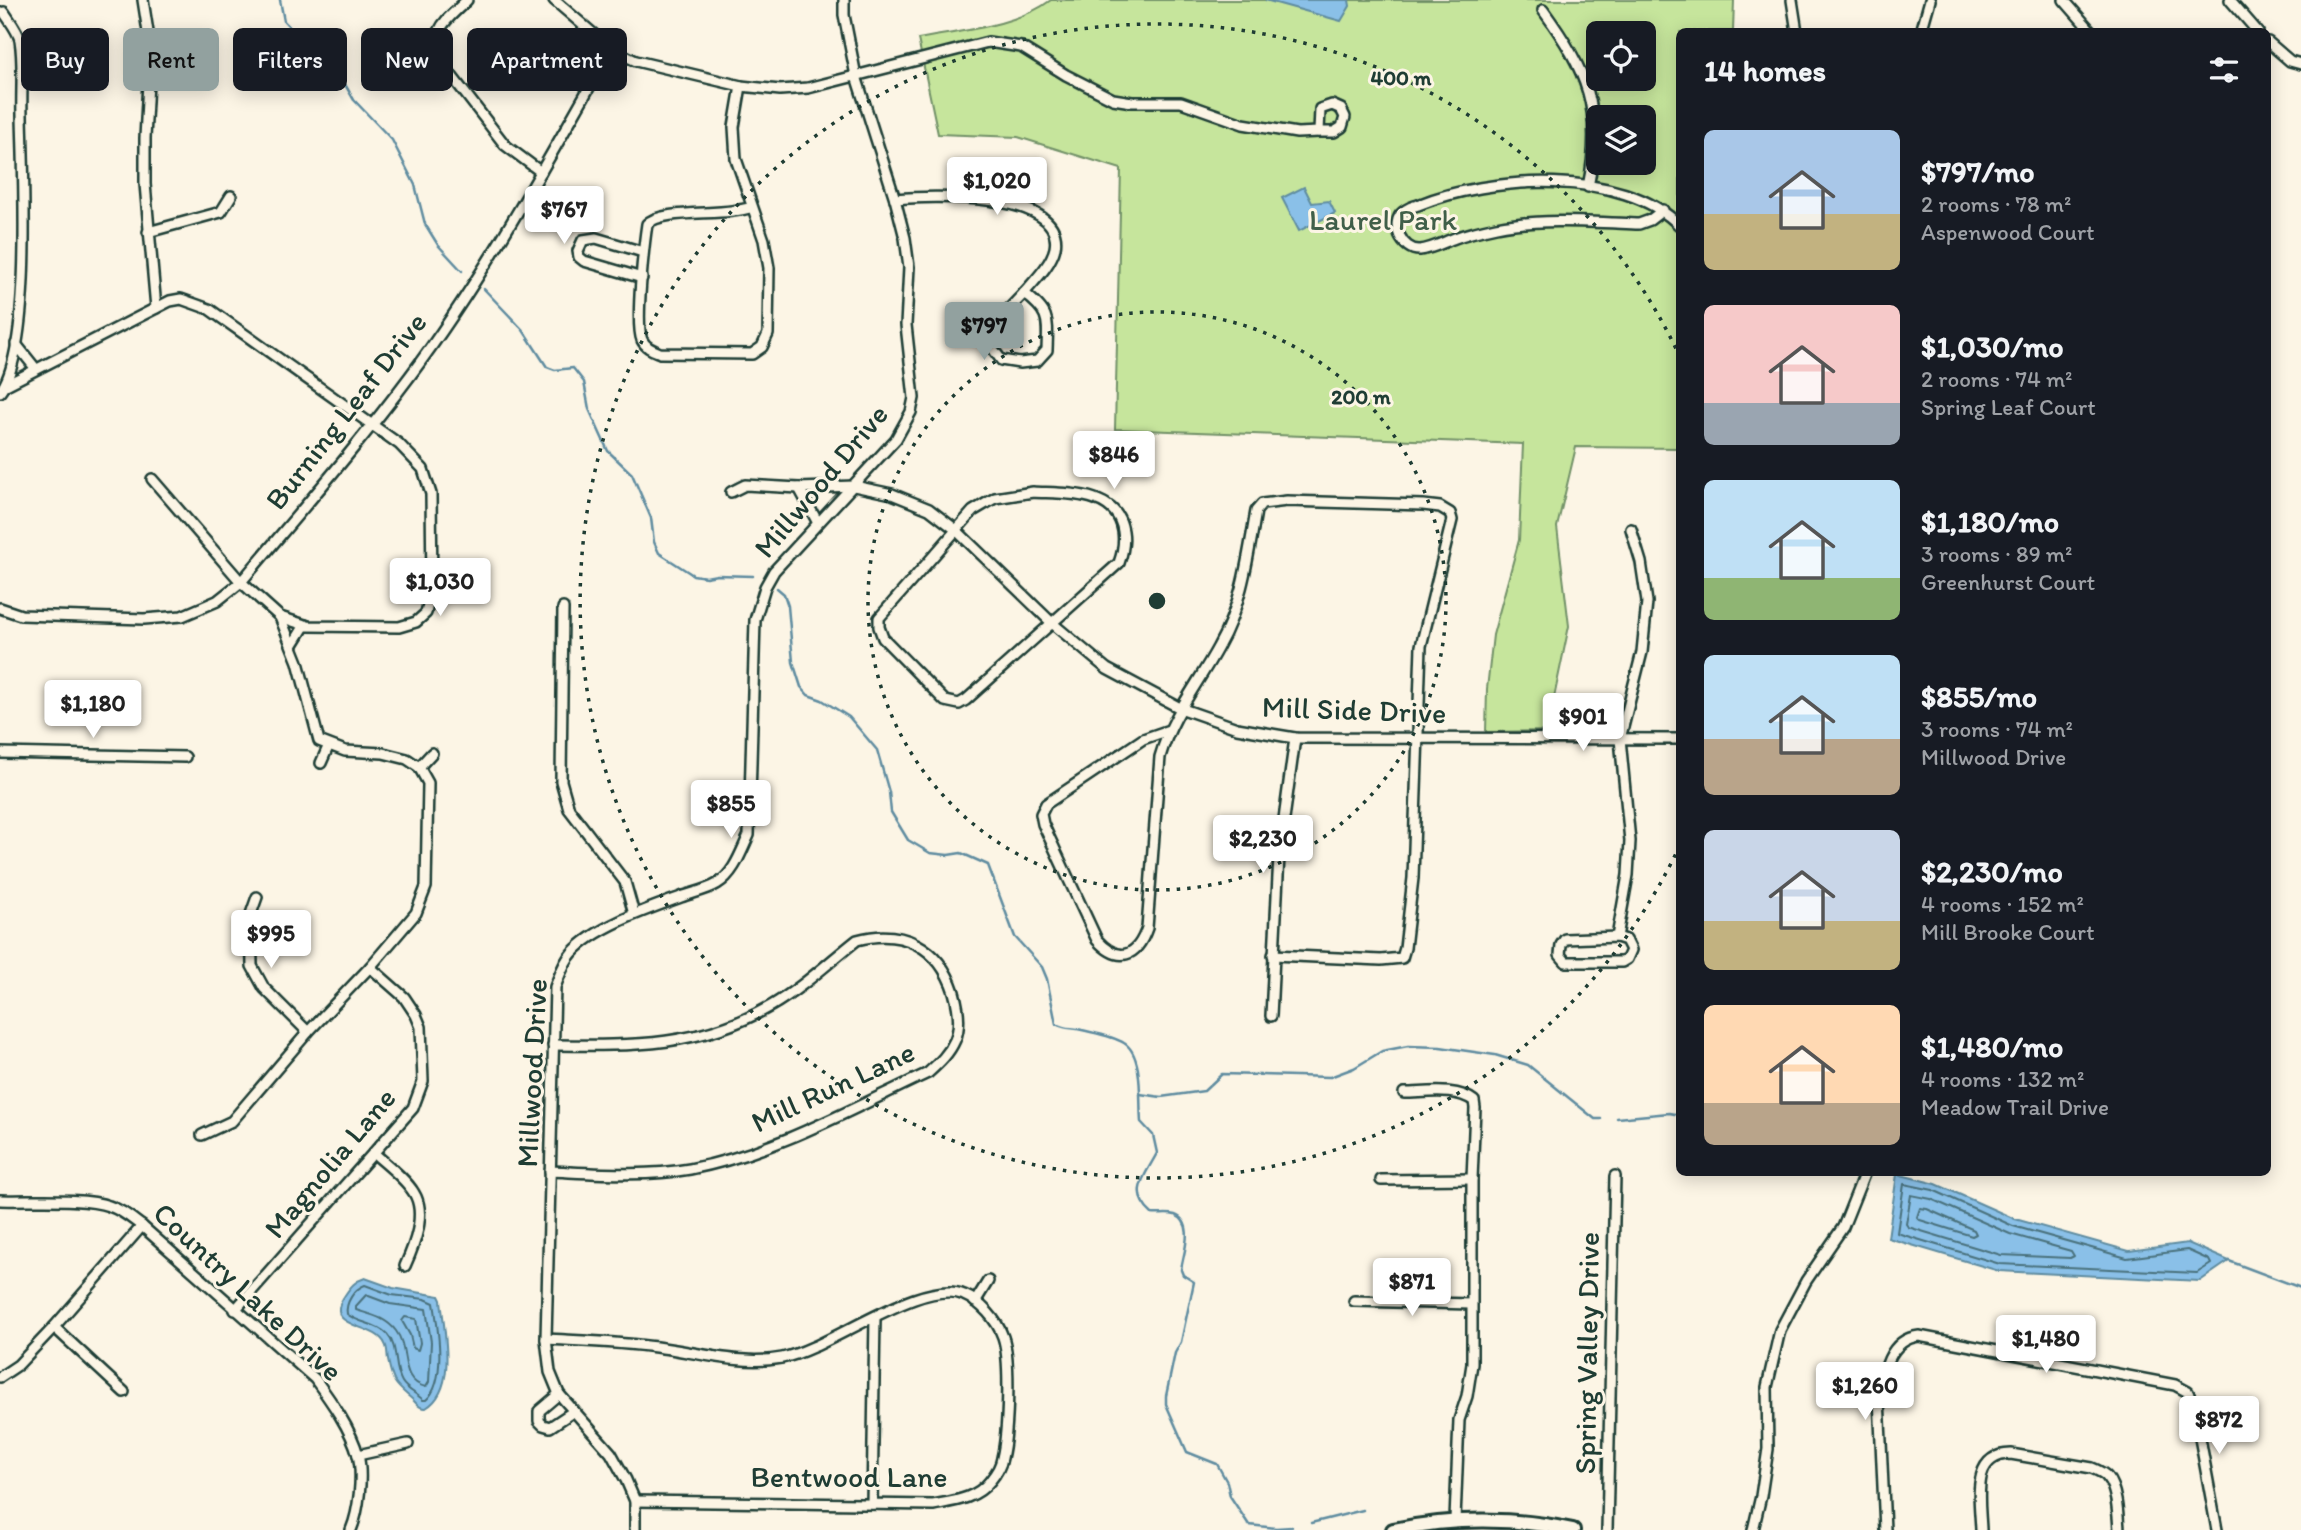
<!DOCTYPE html>
<meta charset="utf-8">
<style>
:root{--surface:#171b24;--page:#20242c;--text:#f1f3f6;--muted:#9ea1a6;--accent:#92a19f}
body{margin:0;font-family:Itim,sans-serif;background:var(--page);color:var(--text);height:100vh;display:flex;flex-direction:column;font-size:26px;white-space:nowrap}
*{box-sizing:border-box;margin:0}
p{font-size:23px;color:var(--muted)}
.icon{flex:none;width:38px;height:38px;fill:none;stroke:currentColor;stroke-width:2;stroke-linecap:round;stroke-linejoin:round}
.map{position:relative;flex:1;overflow:hidden}
.sheet{position:absolute;left:1676px;top:28px;width:595px;height:1148px;display:flex;flex-direction:column;background:var(--surface);border-radius:10px;box-shadow:0 4px 18px #0003}
.sheet>*{flex:none}
.top-card{position:absolute;left:21px;top:28px;width:665px;height:63px;display:flex;gap:14px}
.controls{position:absolute;left:1586px;top:21px;display:grid;gap:14px}
.controls a{display:grid;place-items:center;width:70px;height:70px;border-radius:10px;background:var(--surface);box-shadow:0 4px 18px #0003;font-size:35px}
.price{position:absolute;translate:-50% -60px;padding:0 16px;border-radius:7px;background:#fff;color:#222;font-size:23px;line-height:46px;filter:drop-shadow(0 2px 4px #0008)}
.price::after{content:'';position:absolute;left:50%;top:42px;width:21px;height:16px;margin-left:-10px;background:inherit;clip-path:polygon(0 0,100% 0,50% 100%)}
.price.active{background:var(--accent);color:#111}
ul{padding:0;list-style:none}
li{display:flex;align-items:center;gap:21px;height:175px;padding:0 28px}
li span{display:grid;place-items:center;flex:none;width:196px;height:140px;border-radius:10px;color:#555}
li>.icon{margin-inline-start:auto}
span .icon{width:84px;height:84px;fill:#fffc;stroke-width:1}
li b{font-size:30px}
h2{display:flex;justify-content:space-between;align-items:center;height:84px;padding:0 28px;font-size:30px}
.pill{padding:0 24px;border-radius:10px;background:var(--surface);box-shadow:0 4px 18px #0003;font-size:24px;line-height:63px}
.pill.active{background:var(--accent);color:#111}
.map>svg:first-child{display:block}
.green{fill:#c6e59c;stroke:#729168;stroke-width:2;fill-rule:evenodd}
.water{fill:#8ac0e8;stroke:#5f8ca0;stroke-width:2}
.lines{fill:none;stroke-linecap:round;stroke-linejoin:round}
.shore{stroke:#4a717c;stroke-width:2}
.stream{stroke:#5f8ca0;stroke-width:2.5}
.street-casing{stroke:#1f3d34;stroke-width:14}
.secondary-casing{stroke:#1f3d34;stroke-width:18}
.street{stroke:#fcf5e5;stroke-width:9}
.secondary{stroke:#fcf5e5;stroke-width:12}
.ring{fill:none;stroke:#1f3d34;stroke-width:3.5;stroke-dasharray:3.5 7}
.labels{text-anchor:middle;stroke-width:6;stroke-linejoin:round;paint-order:stroke}
.park-label{font-size:30px;fill:#405f49;stroke:#fcf5e5}
.street-label{font-size:30px;fill:#1f3d34;stroke:#fcf5e5}
.centre{fill:#1f3d34;stroke:#fcf5e5;stroke-width:3.5}
.ring-label{font-size:21px;text-anchor:middle;font-weight:bold;fill:#1f3d34;stroke:#fcf5e5;stroke-width:6;stroke-linejoin:round;paint-order:stroke}
</style>
<div class="map">
<svg width="2301" height="1530" viewBox="0 0 2301 1530">
<rect width="100%" height="100%" fill="#fcf5e5"/>
<filter id="ink" filterUnits="userSpaceOnUse"><feTurbulence type="fractalNoise" baseFrequency=".0143" numOctaves="2"/><feDisplacementMap in="SourceGraphic" scale="14" xChannelSelector="R" yChannelSelector="G"/><feConvolveMatrix kernelMatrix="1 2 1 2 8 2 1 2 1" color-interpolation-filters="sRGB"/></filter>
<g filter="url(#ink)">
<path class="green" d="M1051,0H1734L1733,31L1680,32V448L1576,447L1557,527L1569,626L1547,731L1486,732L1487,689L1493,635L1519,540L1523,444L1115,429L1121,169L1018,137L938,134L918,39C960,31 1017,26 1051,0ZM1598,33H1643V79H1598ZM1598,117H1643V163H1598Z"/>
<g class="water">
<polygon points="1265,0 1349,0 1350,6 1341,21"/>
<polygon points="1304,187 1312,203 1329,201 1335,213 1299,231 1282,198"/>
<polygon points="1897,1174 1936,1184 2015,1219 2129,1251 2188,1243 2229,1261 2200,1281 1999,1271 1888,1238"/>
<path d="M365,1278L393,1288L439,1296L441,1300C444,1331 458,1389 426,1408C419,1408 418,1405 413,1400C396,1385 393,1385 388,1360C387,1355 388,1349 385,1344C375,1322 321,1330 345,1295C351,1286 355,1281 365,1278Z"/>
</g>
<g class="lines">
<g class="shore">
<polygon points="1904,1184 1933,1190 2013,1226 2127,1258 2187,1250 2209,1260 2211,1264 2197,1273 2000,1264 1897,1233"/>
<polygon points="1911,1195 1931,1199 2010,1234 2071,1251 2074,1256 2070,1258 2001,1255 1908,1227 1906,1224"/>
<polygon points="1920,1208 1927,1209 1974,1230 1976,1234 1972,1236 1920,1220 1917,1217"/>
<path d="M365,1285L392,1295L425,1299L434,1303C438,1328 447,1382 426,1400H423C416,1393 407,1390 402,1382C393,1367 399,1347 387,1334C375,1322 359,1324 347,1314C345,1303 354,1289 365,1285Z"/>
<path d="M366,1295L390,1304L426,1309L431,1342L429,1382L426,1387C398,1381 410,1349 396,1331C385,1317 371,1315 356,1310V1306Z"/>
<polygon points="405,1317 416,1319 420,1343 418,1350 413,1348 410,1335 402,1321"/>
</g>
<g class="stream">
<polyline points="280,0 284,21 331,72 343,81 354,100 392,140 415,185 425,224 438,245 462,271"/>
<polyline points="484,289 523,330 547,367 555,370 573,368 584,382 589,409 608,451 632,474 651,518 654,542 659,553 693,575 706,577 717,575 753,576"/>
<path d="M777,588L784,594L788,606L793,662L801,687L808,695L822,700L849,717L877,750L889,792L891,812L908,840L930,853L948,855L961,853L988,865L1015,937L1042,967L1047,979L1056,1024C1066,1030 1072,1027 1082,1030C1094,1033 1113,1036 1124,1043C1144,1055 1139,1101 1141,1122L1153,1135L1157,1153C1146,1175 1127,1192 1152,1214C1159,1215 1168,1213 1175,1215C1196,1223 1183,1254 1181,1270L1183,1275L1194,1282L1181,1342L1175,1353L1166,1396V1404L1187,1452L1217,1464L1227,1482L1230,1496L1249,1525L1276,1528L1292,1527"/>
<polyline points="1140,1094 1161,1097 1204,1091 1222,1074 1330,1077 1354,1068 1382,1051 1408,1046 1440,1047 1495,1055 1528,1065 1595,1119 1601,1119"/>
<polyline points="1617,1118 1669,1113 1680,1115"/>
<polyline points="2229,1261 2301,1288"/>
<polyline points="1311,1523 1363,1510"/>
</g>
<g class="street-casing">
<g id="street">
<polyline points="143,0 150,45 145,138 145,184 156,308"/>
<path d="M467,0C446,21 429,29 441,62L505,145L541,172"/>
<polyline points="554,0 611,49 636,61 741,86 780,90 808,88 988,42 1021,47 1066,75 1113,99 1132,102 1181,102 1243,124 1297,133 1319,132"/>
<polyline points="1792,0 1797,32"/>
<polyline points="2064,0 2092,32"/>
<polyline points="2230,0 2258,32"/>
<path d="M1543,10C1587,71 1604,110 1588,187"/>
<polyline points="1921,32 1930,0"/>
<polyline points="2268,42 2290,61 2301,64"/>
<path d="M741,86L734,127L736,159L764,240L769,268L768,334L762,347L752,354L660,353C653,350 646,348 642,340C635,324 644,244 647,224C663,208 726,217 752,207"/>
<polygon points="1332,105 1341,109 1345,117 1342,127 1334,132 1319,132 1320,109"/>
<path d="M895,199C928,196 1066,190 1055,248C1051,265 1035,280 1024,293"/>
<path d="M1663,210L1650,220L1639,224C1592,222 1542,218 1496,227C1482,230 1468,233 1455,238C1444,242 1431,249 1420,250C1402,251 1389,223 1403,212C1407,209 1413,206 1418,205C1489,176 1623,167 1680,226"/>
<polyline points="148,232 221,212 231,196"/>
<polyline points="642,278 584,261 579,257 578,251 583,240 596,238 643,252"/>
<path d="M1024,293C1050,313 1048,318 1047,350L1037,361L1020,363L1001,360C998,355 993,350 991,345C985,329 1014,305 1024,293Z"/>
<polyline points="16,344 36,369"/>
<polyline points="6,385 170,301 181,299 209,309 399,444 423,469 431,494 432,587 426,613 416,622 399,627 308,626 280,617 241,582 152,479"/>
<path d="M0,392C33,349 23,174 22,115C21,91 24,64 20,40C18,31 9,20 4,12"/>
<polyline points="799,488 818,523"/>
<polyline points="731,492 745,485 799,488 854,486 892,494 929,509 955,529 1052,623 1107,669 1180,708 1237,728 1295,738 1678,739"/>
<path d="M1033,492C1065,494 1117,490 1123,531C1125,543 1123,552 1119,563L966,700L959,704L945,701L883,638L879,627V618L973,511L995,498Z"/>
<path d="M0,608L21,615L144,619L182,616L217,601L241,582C298,514 357,447 410,376C485,276 549,158 611,49"/>
<polyline points="563,608 561,781 569,809 625,882 634,914"/>
<polyline points="292,646 305,625"/>
<path d="M1169,730L1143,739L1046,804L1041,814L1043,824L1097,940C1119,964 1137,957 1147,928L1160,757C1172,715 1198,684 1218,647C1242,605 1248,557 1256,511L1262,504L1287,501L1423,505L1440,507L1450,513L1452,520L1421,646L1413,878L1405,948L1402,958L1381,960L1273,955"/>
<polyline points="0,753 185,757"/>
<polyline points="321,763 328,747"/>
<polyline points="419,767 432,753"/>
<polyline points="257,897 251,914 252,966 264,988 308,1032"/>
<polyline points="1617,937 1628,875 1630,841 1620,739 1642,652 1647,602 1641,562 1631,529"/>
<polygon points="1617,937 1626,940 1631,950 1627,959 1622,962 1566,962 1560,955 1561,945 1565,939"/>
<polyline points="1271,1016 1279,856 1295,738"/>
<path d="M1404,1093C1426,1093 1456,1087 1474,1101L1475,1108L1472,1179V1364L1467,1396L1459,1420L1455,1520"/>
<polyline points="202,1135 232,1121 308,1032 370,967 416,913 426,887 428,783 419,767 407,759 383,753 345,751 319,741 298,662 280,617"/>
<path d="M375,1154C387,1165 405,1178 414,1193C427,1214 414,1246 405,1266"/>
<path d="M550,1171C596,1173 644,1177 690,1169C774,1153 851,1109 928,1073C939,1063 949,1054 955,1040C961,1026 958,1006 954,992C939,946 902,928 857,940C829,962 802,988 771,1006C700,1047 633,1046 553,1045"/>
<polyline points="1381,1180 1472,1179"/>
<path d="M0,1200C28,1201 85,1197 109,1206C122,1210 131,1218 142,1226L315,1379C331,1401 351,1429 358,1455C363,1475 359,1511 351,1530"/>
<polyline points="1354,1301 1471,1304"/>
<polyline points="975,1302 988,1281"/>
<polyline points="235,1310 413,1108 423,1081 421,1027 416,1015 404,997 370,967"/>
<polyline points="54,1327 124,1392"/>
<path d="M546,1339C582,1341 620,1342 656,1347C697,1352 741,1366 782,1358C829,1349 923,1276 964,1295C981,1302 997,1320 1003,1337C1011,1360 1008,1433 1002,1458C1001,1465 995,1475 990,1481C976,1499 954,1501 933,1505L635,1501"/>
<polyline points="0,1377 18,1365 54,1327 142,1226"/>
<polyline points="559,1394 539,1411 539,1421 543,1425 550,1427 574,1411"/>
<polyline points="358,1455 408,1444"/>
<polyline points="872,1504 875,1317"/>
<path d="M635,1530V1501L626,1480L611,1453L559,1394L550,1372L546,1339L555,987C560,975 563,963 572,953C595,927 648,909 681,897C692,893 707,890 717,884C734,874 741,852 749,835L755,620L765,587L774,571L896,439L911,412L914,398L906,325L909,267L905,238L895,199L856,76L844,15V0"/>
<polyline points="1607,1530 1615,1176"/>
<polyline points="1753,1530 1761,1496 1768,1449 1767,1387 1780,1330 1806,1281 1843,1227 1865,1172"/>
<path d="M1885,1530L1879,1398C1883,1373 1889,1339 1919,1336L2175,1385L2188,1392L2195,1411L2217,1530"/>
<path d="M1981,1530C1980,1501 1970,1454 2011,1454L2092,1468C2097,1470 2104,1473 2107,1477C2117,1489 2118,1515 2119,1530"/>
</g>
</g>
<g class="secondary-casing">
<path id="secondary" d="M1393,1530C1454,1517 1512,1517 1573,1530"/>
</g>
<use href="#street" class="street"/>
<use href="#secondary" class="secondary"/>
</g>
</g>
<g class="ring">
<circle cx="1157" cy="601" r="289"/>
<path d="M1680 845A577 577 0 1 1 1680 357"/>
</g>
<g class="labels">
<g class="park-label">
<text x="1383" y="230">Laurel Park</text>
</g>
<g class="street-label">
<text transform="translate(346 411) rotate(-52)" y="10">Burning Leaf Drive</text>
<text transform="translate(821 481) rotate(-50)" y="10">Millwood Drive</text>
<text transform="translate(1354 710) rotate(2)" y="10">Mill Side Drive</text>
<text transform="translate(532 1073) rotate(-87)" y="10">Millwood Drive</text>
<text transform="translate(833 1087) rotate(-25)" y="10">Mill Run Lane</text>
<text transform="translate(330 1163) rotate(-50)" y="10">Magnolia Lane</text>
<text transform="translate(248 1292) rotate(43)" y="10">Country Lake Drive</text>
<text transform="translate(1587 1353) rotate(-89)" y="10">Spring Valley Drive</text>
<text x="849" y="1487">Bentwood Lane</text>
</g>
</g>
<circle cx="1157" cy="601" r="10" class="centre"/>
<g class="ring-label">
<text x="1401" y="85">400 m</text>
<text x="1361" y="404">200 m</text>
</g>
</svg>
<div class="controls">
<a><svg class="icon" aria-label="locate" viewBox="0 0 24 24"><circle cx="12" cy="12" r="6"/><path d="M12 2v4M12 18v4M2 12h4M18 12h4"/></svg></a>
<a><svg class="icon" aria-label="layers" viewBox="0 0 24 24"><path d="M12 4l9 5-9 5-9-5zM3 14l9 5 9-5"/></svg></a>
</div>
<b class="price" style="left:997px;top:217px">$1,020</b>
<b class="price" style="left:564px;top:246px">$767</b>
<b class="price active" style="left:984px;top:362px">$797</b>
<b class="price" style="left:1114px;top:491px">$846</b>
<b class="price" style="left:440px;top:618px">$1,030</b>
<b class="price" style="left:93px;top:740px">$1,180</b>
<b class="price" style="left:1583px;top:753px">$901</b>
<b class="price" style="left:731px;top:840px">$855</b>
<b class="price" style="left:1263px;top:875px">$2,230</b>
<b class="price" style="left:271px;top:970px">$995</b>
<b class="price" style="left:1412px;top:1318px">$871</b>
<b class="price" style="left:2046px;top:1375px">$1,480</b>
<b class="price" style="left:1865px;top:1422px">$1,260</b>
<b class="price" style="left:2219px;top:1456px">$872</b>
<div class="top-card">
<a class="pill">Buy</a>
<a class="pill active">Rent</a>
<a class="pill">Filters</a>
<a class="pill">New</a>
<a class="pill">Apartment</a>
</div>
<section class="sheet">
<h2>14 homes<svg class="icon" aria-label="filters" viewBox="0 0 24 24"><path d="M4 7h16M4 17h16"/><circle cx="9" cy="7" r="2"/><circle cx="15" cy="17" r="2"/></svg></h2>
<ul>
<li><span style="background:linear-gradient(#a9c7e8 60%,#c2b280 0)"><svg class="icon" aria-label="home" viewBox="0 0 24 24"><path d="M3 11l9-7 9 7M6 9v11h12V9"/></svg></span><div><b>$797/mo</b><p>2 rooms · 78 m²</p><p>Aspenwood Court</p></div></li>
<li><span style="background:linear-gradient(#f6c9c9 70%,#9aa5b1 0)"><svg class="icon" aria-label="home" viewBox="0 0 24 24"><path d="M3 11l9-7 9 7M6 9v11h12V9"/></svg></span><div><b>$1,030/mo</b><p>2 rooms · 74 m²</p><p>Spring Leaf Court</p></div></li>
<li><span style="background:linear-gradient(#bfe0f5 70%,#8fb573 0)"><svg class="icon" aria-label="home" viewBox="0 0 24 24"><path d="M3 11l9-7 9 7M6 9v11h12V9"/></svg></span><div><b>$1,180/mo</b><p>3 rooms · 89 m²</p><p>Greenhurst Court</p></div></li>
<li><span style="background:linear-gradient(#bfe0f5 60%,#b9a48a 0)"><svg class="icon" aria-label="home" viewBox="0 0 24 24"><path d="M3 11l9-7 9 7M6 9v11h12V9"/></svg></span><div><b>$855/mo</b><p>3 rooms · 74 m²</p><p>Millwood Drive</p></div></li>
<li><span style="background:linear-gradient(#c9d6e8 65%,#c2b280 0)"><svg class="icon" aria-label="home" viewBox="0 0 24 24"><path d="M3 11l9-7 9 7M6 9v11h12V9"/></svg></span><div><b>$2,230/mo</b><p>4 rooms · 152 m²</p><p>Mill Brooke Court</p></div></li>
<li><span style="background:linear-gradient(#ffd9b3 70%,#b9a48a 0)"><svg class="icon" aria-label="home" viewBox="0 0 24 24"><path d="M3 11l9-7 9 7M6 9v11h12V9"/></svg></span><div><b>$1,480/mo</b><p>4 rooms · 132 m²</p><p>Meadow Trail Drive</p></div></li>
</ul>
</section>
</div>
